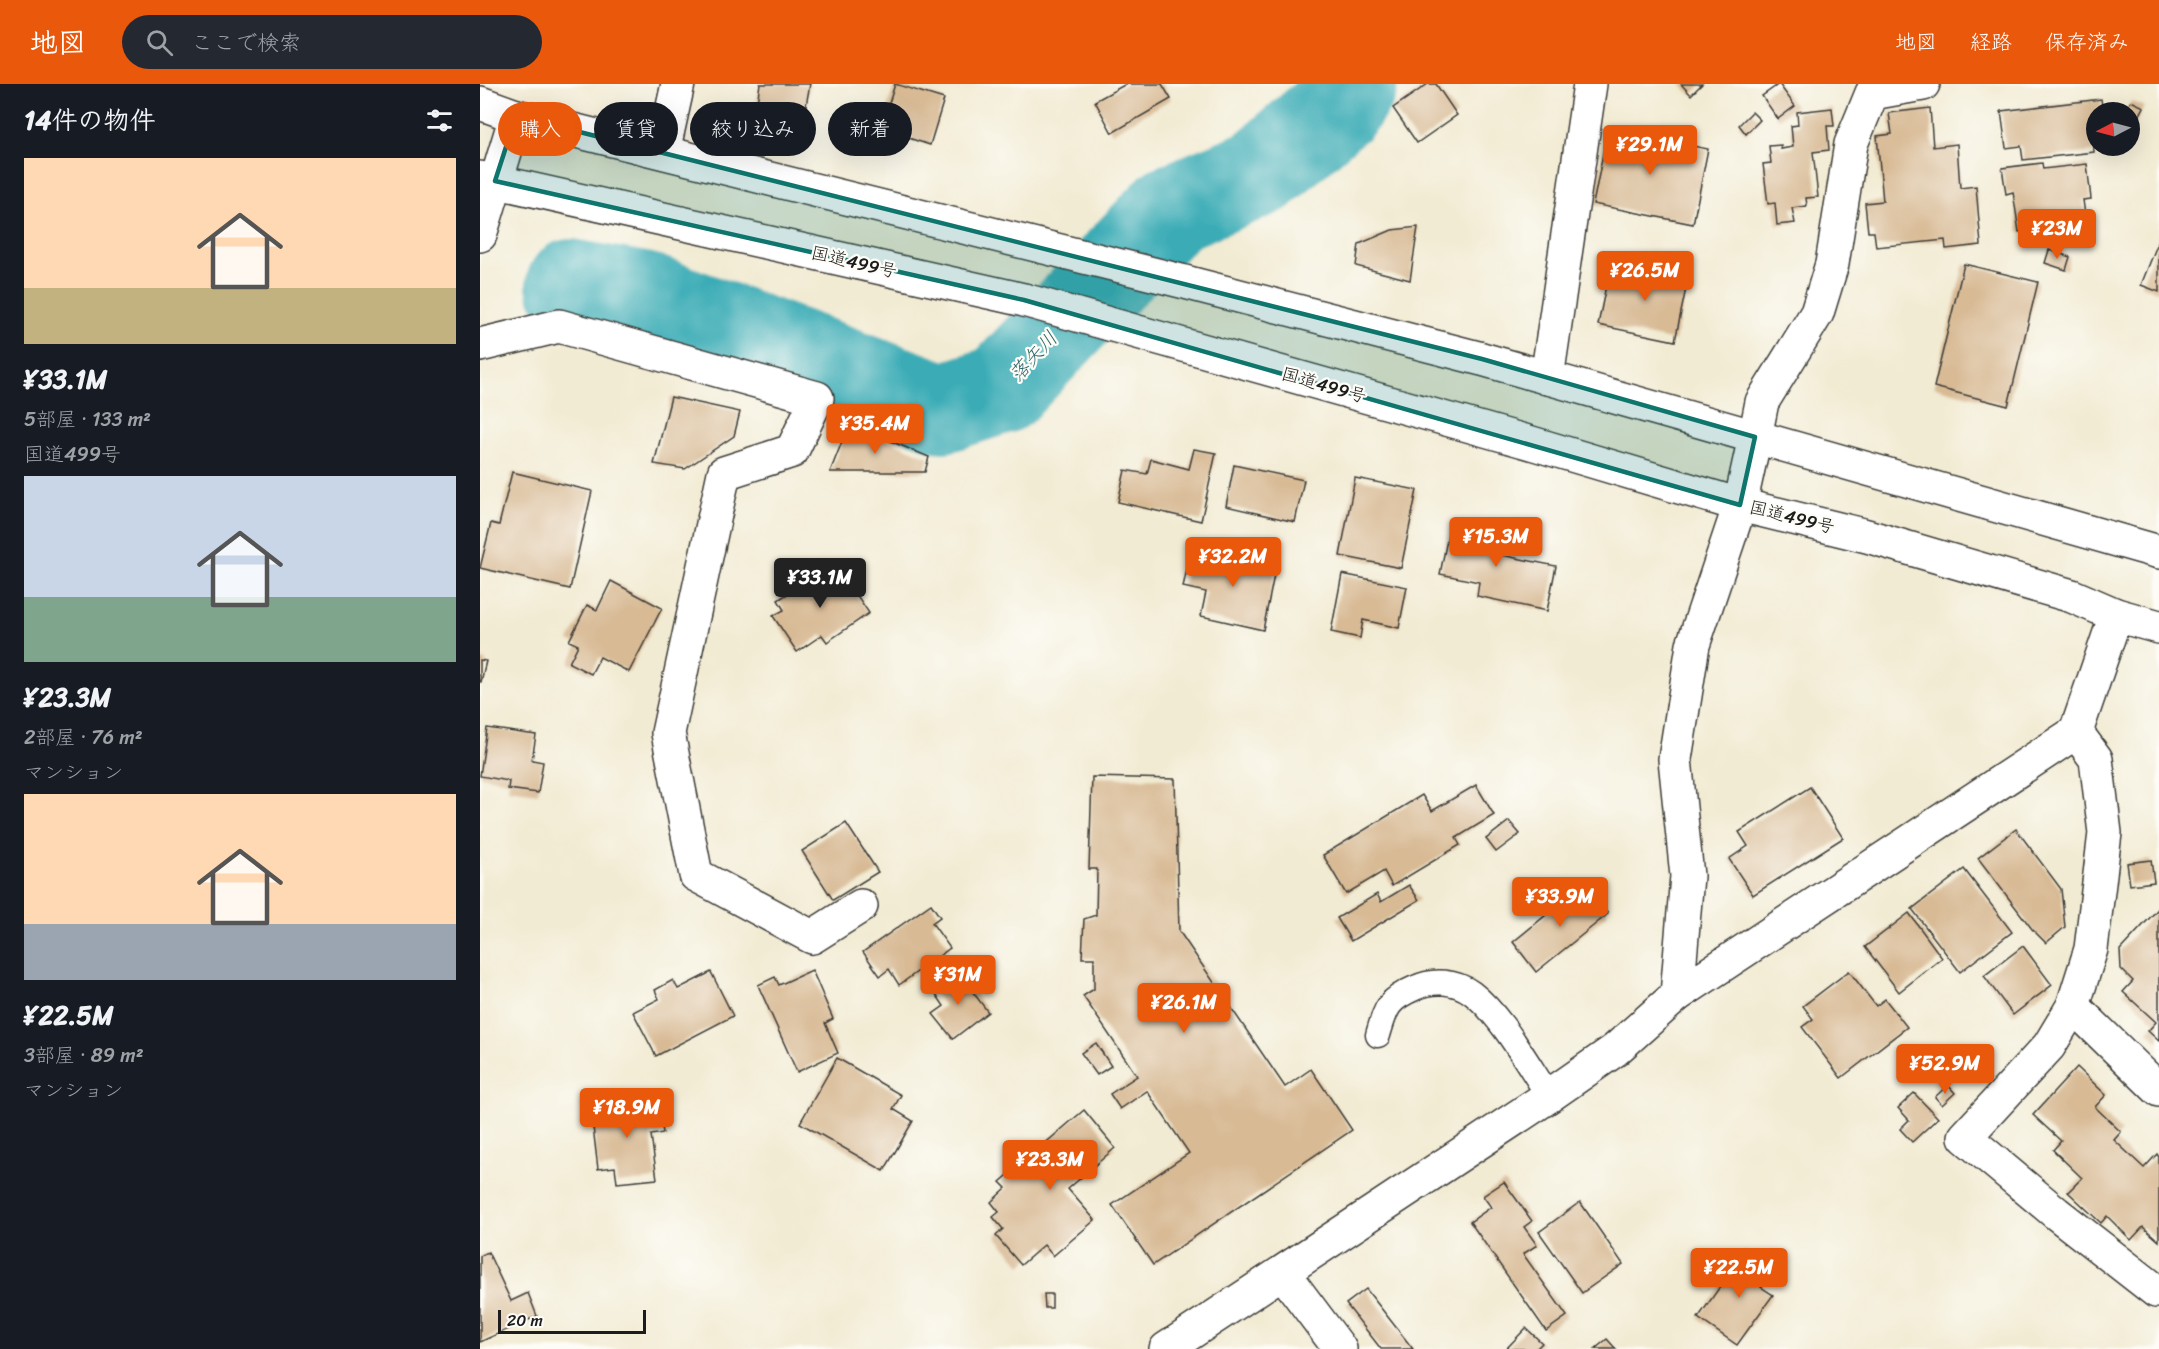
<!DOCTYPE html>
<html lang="ja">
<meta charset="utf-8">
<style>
:root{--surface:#171b24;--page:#242831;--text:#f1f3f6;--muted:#9ea1a6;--accent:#ea580c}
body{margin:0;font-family:Sriracha,"Klee One",sans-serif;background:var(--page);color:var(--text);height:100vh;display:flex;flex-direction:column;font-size:22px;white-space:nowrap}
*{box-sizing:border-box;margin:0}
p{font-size:20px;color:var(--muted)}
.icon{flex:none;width:33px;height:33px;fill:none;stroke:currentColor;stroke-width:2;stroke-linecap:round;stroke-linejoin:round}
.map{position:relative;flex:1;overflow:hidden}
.drawer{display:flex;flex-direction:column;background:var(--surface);width:480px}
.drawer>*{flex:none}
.banner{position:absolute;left:18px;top:18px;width:570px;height:54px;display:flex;gap:12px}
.needle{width:39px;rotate:264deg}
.fabs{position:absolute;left:1606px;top:18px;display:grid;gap:12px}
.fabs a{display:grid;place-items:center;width:54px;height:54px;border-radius:50%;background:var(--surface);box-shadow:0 6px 24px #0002;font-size:30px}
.scale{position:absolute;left:18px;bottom:15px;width:148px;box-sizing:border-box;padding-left:6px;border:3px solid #1c1c1c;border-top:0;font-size:16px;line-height:21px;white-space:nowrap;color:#1c1c1c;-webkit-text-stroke:4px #fdfcf7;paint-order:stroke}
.price{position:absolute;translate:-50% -51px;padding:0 14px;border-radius:6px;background:var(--accent);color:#fff;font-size:20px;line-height:39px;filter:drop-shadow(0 2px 3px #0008)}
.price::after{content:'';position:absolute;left:50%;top:36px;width:18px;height:14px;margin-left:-9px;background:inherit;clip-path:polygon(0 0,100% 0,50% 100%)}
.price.active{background:#222;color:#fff}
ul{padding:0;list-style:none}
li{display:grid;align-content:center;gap:12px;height:318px;padding:0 24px}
li span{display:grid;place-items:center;height:186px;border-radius:0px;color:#555}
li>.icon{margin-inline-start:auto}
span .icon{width:108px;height:108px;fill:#fffc;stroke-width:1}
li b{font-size:26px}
h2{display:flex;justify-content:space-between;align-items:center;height:72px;padding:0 24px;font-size:26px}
.tag{padding:0 21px;border-radius:27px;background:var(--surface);box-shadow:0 6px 24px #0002;font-size:21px;line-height:54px}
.tag.active{background:var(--accent);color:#fff}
header{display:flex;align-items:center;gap:36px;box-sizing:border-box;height:84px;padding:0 30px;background:var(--accent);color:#fff}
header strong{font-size:28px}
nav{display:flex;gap:33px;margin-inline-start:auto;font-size:21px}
.search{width:420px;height:54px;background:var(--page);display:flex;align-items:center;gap:15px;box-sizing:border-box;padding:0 21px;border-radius:33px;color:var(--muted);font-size:22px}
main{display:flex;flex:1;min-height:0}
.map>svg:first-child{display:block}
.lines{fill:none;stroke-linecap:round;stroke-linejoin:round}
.river{stroke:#3bacb6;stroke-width:90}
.building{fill:#d8ba94}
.lane-casing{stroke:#3c3b37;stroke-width:27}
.street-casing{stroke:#3c3b37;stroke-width:36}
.secondary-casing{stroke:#3c3b37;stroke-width:36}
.primary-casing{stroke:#3c3b37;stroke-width:36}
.highway-casing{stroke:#3c3b37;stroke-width:36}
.lane{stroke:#fff;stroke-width:24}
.street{stroke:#fff;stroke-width:33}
.secondary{stroke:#fff;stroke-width:33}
.primary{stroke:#fff;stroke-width:33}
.highway{stroke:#fff;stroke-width:33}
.marked{fill:#0f766e;fill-opacity:0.2;stroke:#0f766e;stroke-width:4.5;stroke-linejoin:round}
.labels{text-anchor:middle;stroke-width:4.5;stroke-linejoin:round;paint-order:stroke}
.street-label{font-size:18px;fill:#1c1c1c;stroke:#fdfcf7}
.water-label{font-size:20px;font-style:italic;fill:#2c6469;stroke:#fdfcf7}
</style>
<header>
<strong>地図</strong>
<div class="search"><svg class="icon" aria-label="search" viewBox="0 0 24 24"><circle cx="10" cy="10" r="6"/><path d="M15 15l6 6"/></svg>ここで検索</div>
<nav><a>地図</a><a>経路</a><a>保存済み</a></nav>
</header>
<main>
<section class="drawer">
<h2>14件の物件<svg class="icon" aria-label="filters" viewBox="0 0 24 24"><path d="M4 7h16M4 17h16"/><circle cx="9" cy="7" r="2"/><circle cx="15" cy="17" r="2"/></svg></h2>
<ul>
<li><span style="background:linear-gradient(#ffd9b3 70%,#c2b280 0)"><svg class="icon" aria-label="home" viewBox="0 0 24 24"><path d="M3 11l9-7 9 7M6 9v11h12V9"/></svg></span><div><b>¥33.1M</b><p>5部屋 · 133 m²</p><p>国道499号</p></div></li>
<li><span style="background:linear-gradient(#c9d6e8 65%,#7fa58c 0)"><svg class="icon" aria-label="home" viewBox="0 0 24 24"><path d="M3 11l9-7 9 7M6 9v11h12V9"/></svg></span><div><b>¥23.3M</b><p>2部屋 · 76 m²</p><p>マンション</p></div></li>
<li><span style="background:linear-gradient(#ffd9b3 70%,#9aa5b1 0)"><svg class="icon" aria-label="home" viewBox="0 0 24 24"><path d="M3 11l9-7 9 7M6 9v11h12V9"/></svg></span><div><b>¥22.5M</b><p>3部屋 · 89 m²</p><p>マンション</p></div></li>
</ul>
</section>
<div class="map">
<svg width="1679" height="1265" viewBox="0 0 1679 1265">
<rect width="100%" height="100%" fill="#fdfcf7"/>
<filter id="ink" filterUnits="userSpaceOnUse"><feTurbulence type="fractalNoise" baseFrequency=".0167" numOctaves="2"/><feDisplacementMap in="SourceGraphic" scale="12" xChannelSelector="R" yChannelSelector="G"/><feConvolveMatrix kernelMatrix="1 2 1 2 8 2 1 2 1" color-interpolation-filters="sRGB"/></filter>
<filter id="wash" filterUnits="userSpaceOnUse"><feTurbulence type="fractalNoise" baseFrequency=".008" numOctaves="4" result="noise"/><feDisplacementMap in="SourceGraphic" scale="24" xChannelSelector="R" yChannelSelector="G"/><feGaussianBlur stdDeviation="1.35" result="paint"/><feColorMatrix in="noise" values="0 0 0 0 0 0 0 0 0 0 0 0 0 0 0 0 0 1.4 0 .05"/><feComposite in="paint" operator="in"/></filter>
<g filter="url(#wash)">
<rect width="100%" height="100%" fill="#f2ebd3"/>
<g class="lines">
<polyline class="river" points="91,200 164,213 463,324 522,305 691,125 781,88 860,19 873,0"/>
</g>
<g id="blocks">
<g class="building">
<polygon points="280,0 330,0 325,27 277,19"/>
<polygon points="415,0 464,15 450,61 401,45"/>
<polygon points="646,0 682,0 691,15 632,49 615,17"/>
<polygon points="948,0 956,0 977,31 937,59 913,24"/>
<polygon points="1201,0 1222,0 1211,11"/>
<polygon points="1299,0 1315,22 1298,35 1282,12"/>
<polygon points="1621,15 1623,28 1617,28 1617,53 1613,53 1614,68 1543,76 1541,62 1526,64 1521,27"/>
<polygon points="1651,17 1664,23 1650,50 1650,28 1645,28"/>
<polygon points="1352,24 1354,42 1347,42 1349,66 1333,68 1338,113 1326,114 1327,122 1312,124 1315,139 1297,141 1295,119 1288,120 1283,80 1291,79 1289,62 1301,61 1301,65 1313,63 1311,42 1318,41 1317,28"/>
<polygon points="1450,24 1453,63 1477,60 1480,104 1496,102 1501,161 1466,165 1465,156 1396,163 1394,148 1388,148 1385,119 1403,117 1397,52 1412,50 1409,29"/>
<polygon points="1272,28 1280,36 1266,50 1259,41"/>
<polygon points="1128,45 1228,65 1213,140 1113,120"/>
<polygon points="1629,62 1644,62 1640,70 1627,64"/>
<polygon points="1562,79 1563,85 1607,80 1611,115 1603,116 1607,145 1568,150 1568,144 1539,148 1533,108 1526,110 1522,84"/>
<polygon points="938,143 930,196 876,182 879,160 912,146"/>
<polygon points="1679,156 1679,208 1661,201"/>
<polygon points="1569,166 1590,173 1586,186 1565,179"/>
<polygon points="1484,180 1558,198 1528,322 1454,303"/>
<polygon points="1186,181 1210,185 1195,257 1118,241 1130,182 1184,193"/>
<polygon points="191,313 260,328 254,352 205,385 174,380"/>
<polygon points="369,340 449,373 445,388 350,388"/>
<polygon points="714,365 736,369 721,437 638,418 645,386 667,390 671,375 709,385"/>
<polygon points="754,381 824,396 815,438 746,422"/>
<polygon points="32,388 112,407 90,505 0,484 11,439 19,441"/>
<polygon points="875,394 937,406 921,484 860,472"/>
<polygon points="971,436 1021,447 1016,470 1076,482 1067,527 997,512 999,498 960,490"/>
<polygon points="736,462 775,470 772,481 795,486 783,546 721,532 726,508 703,503 708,480 731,485"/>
<polygon points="355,479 389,529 347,558 342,551 317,568 293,532 304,526 298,516"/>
<polygon points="862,490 927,503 919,544 883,536 880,554 851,548"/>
<polygon points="131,497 182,524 149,588 120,573 111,590 89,579 98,561 89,557 107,521 117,526"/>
<polygon points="0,576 6,577 1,598 0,598"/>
<polygon points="7,644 56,651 52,676 63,678 58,709 28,705 29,697 0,692"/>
<polygon points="612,693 695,695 699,847 805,1003 831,985 872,1046 673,1181 632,1121 709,1069 667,1007 640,1025 630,1010 657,992 603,912 614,905 614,874 602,874 604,835 616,831 617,785 609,785"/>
<polygon points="996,701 1014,731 976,754 980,761 912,802 904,787 866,810 843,771 942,711 952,727"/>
<polygon points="1330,703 1363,754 1273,811 1249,775 1268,762 1259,748"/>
<polygon points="1029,737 1040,750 1016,768 1006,755"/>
<polygon points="366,739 398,788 353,816 322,767"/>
<polygon points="1536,745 1581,805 1585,843 1566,859 1552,845 1498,774"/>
<polygon points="1671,776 1674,798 1650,801 1647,779"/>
<polygon points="1484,785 1532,848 1480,888 1432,825"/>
<polygon points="1104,800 1128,830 1056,888 1033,858"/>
<polygon points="929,801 939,816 871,857 857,834 897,810 901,818"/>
<polygon points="451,820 460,833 452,839 470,864 419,901 409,885 400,892 383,868"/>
<polygon points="1679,824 1679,957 1668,947 1676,938 1643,908 1653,897 1641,885 1640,866"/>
<polygon points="1429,829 1462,874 1419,908 1385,863"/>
<polygon points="1543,862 1572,901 1533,931 1504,892"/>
<polygon points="332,886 353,935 345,939 358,969 317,988 278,901 295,893 299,901"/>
<polygon points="477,887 508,928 473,955 453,930 464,922 453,906"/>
<polygon points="1369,887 1396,922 1405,915 1427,943 1361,994 1322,943 1333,935 1323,922"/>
<polygon points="231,888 253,932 176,972 153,928 179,915 175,906 193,896 198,905"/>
<polygon points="616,959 631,982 617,991 601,969"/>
<polygon points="357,974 421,1011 413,1025 433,1037 404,1087 320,1039"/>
<polygon points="1597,983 1626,1011 1615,1023 1641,1048 1634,1056 1664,1084 1677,1070 1679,1073 1679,1157 1663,1143 1651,1156 1627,1132 1621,1139 1588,1108 1602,1094 1573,1066 1581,1057 1553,1031"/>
<polygon points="1468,1001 1475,1009 1462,1021 1455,1013"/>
<polygon points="1434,1009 1458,1034 1432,1058 1420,1045 1429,1036 1418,1024"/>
<polygon points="165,1012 166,1024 179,1023 183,1049 171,1051 177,1095 137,1099 135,1083 118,1085 111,1026 143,1022 142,1015"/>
<polygon points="604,1026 635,1064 588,1105 615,1136 573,1172 564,1161 541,1181 516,1152 523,1145 513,1133 519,1128 511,1118 526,1104 520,1098"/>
<polygon points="1024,1098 1052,1137 1044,1143 1057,1161 1043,1170 1087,1232 1066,1247 990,1138 1011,1123 1003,1112"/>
<polygon points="1100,1118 1143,1180 1102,1209 1059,1148"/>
<polygon points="1265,1167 1292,1187 1281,1203 1293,1211 1257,1261 1218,1234"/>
<polygon points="8,1168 31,1217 48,1209 57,1232 0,1258 0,1172"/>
<polygon points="886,1205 933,1265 901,1265 866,1220"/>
<polygon points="564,1210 572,1210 572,1224 565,1224"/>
<polygon points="1046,1244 1062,1259 1056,1265 1026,1265"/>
<polygon points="1127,1255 1136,1265 1115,1265"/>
</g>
</g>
</g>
<g filter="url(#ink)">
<use href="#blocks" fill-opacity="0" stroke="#3c3b37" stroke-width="1.5"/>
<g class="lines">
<g class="lane-casing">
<path id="lane" d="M898,951C906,924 907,916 935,904C953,895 976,897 992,909C1021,931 1048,981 1069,1012"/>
</g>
<g class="street-casing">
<g id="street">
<polyline points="183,68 198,0"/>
<polyline points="0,261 79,242 337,314 312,367 244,389 188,649 216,791 332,853 381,822"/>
<polyline points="1067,294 1110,0"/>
<polyline points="1275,353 1282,318 1337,229 1352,180 1371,60 1392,9 1443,0"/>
<polyline points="1596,648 1616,675 1625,749 1611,865 1593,922 1569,962 1485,1053 1576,1129 1676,1207"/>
<polyline points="1593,922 1679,1006"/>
<polyline points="803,1189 860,1265"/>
</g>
</g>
<g class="secondary-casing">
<g id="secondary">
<polyline points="1197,911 1596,648 1636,531"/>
<polyline points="686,1265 1069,1012 1135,966 1197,911 1207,792 1195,675 1213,561 1260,421 1275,353"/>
</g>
</g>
<g class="primary-casing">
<polyline id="primary" points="0,151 36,32"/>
</g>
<g class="highway-casing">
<g id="highway">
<polyline points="0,19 36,32 701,197 1002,275 1679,468"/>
<polyline points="0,94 544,216 1048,358 1260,421 1387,452 1592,512 1636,531 1679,543"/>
</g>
</g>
<use href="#lane" class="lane"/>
<use href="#street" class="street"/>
<use href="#secondary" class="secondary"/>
<use href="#primary" class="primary"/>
<use href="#highway" class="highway"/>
</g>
</g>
<path class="marked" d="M36,32L1002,275L1275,353L1260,421L544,216L15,97Z"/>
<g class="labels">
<g class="street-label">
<text transform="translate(374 178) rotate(13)" y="6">国道499号</text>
<text transform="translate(844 301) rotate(16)" y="6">国道499号</text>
<text transform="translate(1312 433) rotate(14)" y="6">国道499号</text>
</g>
<g class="water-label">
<text transform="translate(553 272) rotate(-47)" y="7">落矢川</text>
</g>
</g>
</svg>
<div class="fabs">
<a><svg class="needle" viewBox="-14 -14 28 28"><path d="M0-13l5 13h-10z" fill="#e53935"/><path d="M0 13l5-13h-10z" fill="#9ea1a6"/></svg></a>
</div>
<div class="scale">20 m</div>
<b class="price" style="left:1170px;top:92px">¥29.1M</b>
<b class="price" style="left:1577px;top:176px">¥23M</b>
<b class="price" style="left:1165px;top:218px">¥26.5M</b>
<b class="price" style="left:395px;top:371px">¥35.4M</b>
<b class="price" style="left:1016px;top:484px">¥15.3M</b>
<b class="price" style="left:753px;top:504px">¥32.2M</b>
<b class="price active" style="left:340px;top:525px">¥33.1M</b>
<b class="price" style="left:1080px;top:844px">¥33.9M</b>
<b class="price" style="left:478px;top:922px">¥31M</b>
<b class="price" style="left:704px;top:950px">¥26.1M</b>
<b class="price" style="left:1465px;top:1011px">¥52.9M</b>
<b class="price" style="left:147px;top:1055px">¥18.9M</b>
<b class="price" style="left:570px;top:1107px">¥23.3M</b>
<b class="price" style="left:1259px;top:1215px">¥22.5M</b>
<div class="banner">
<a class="tag active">購入</a>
<a class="tag">賃貸</a>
<a class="tag">絞り込み</a>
<a class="tag">新着</a>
</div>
</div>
</main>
